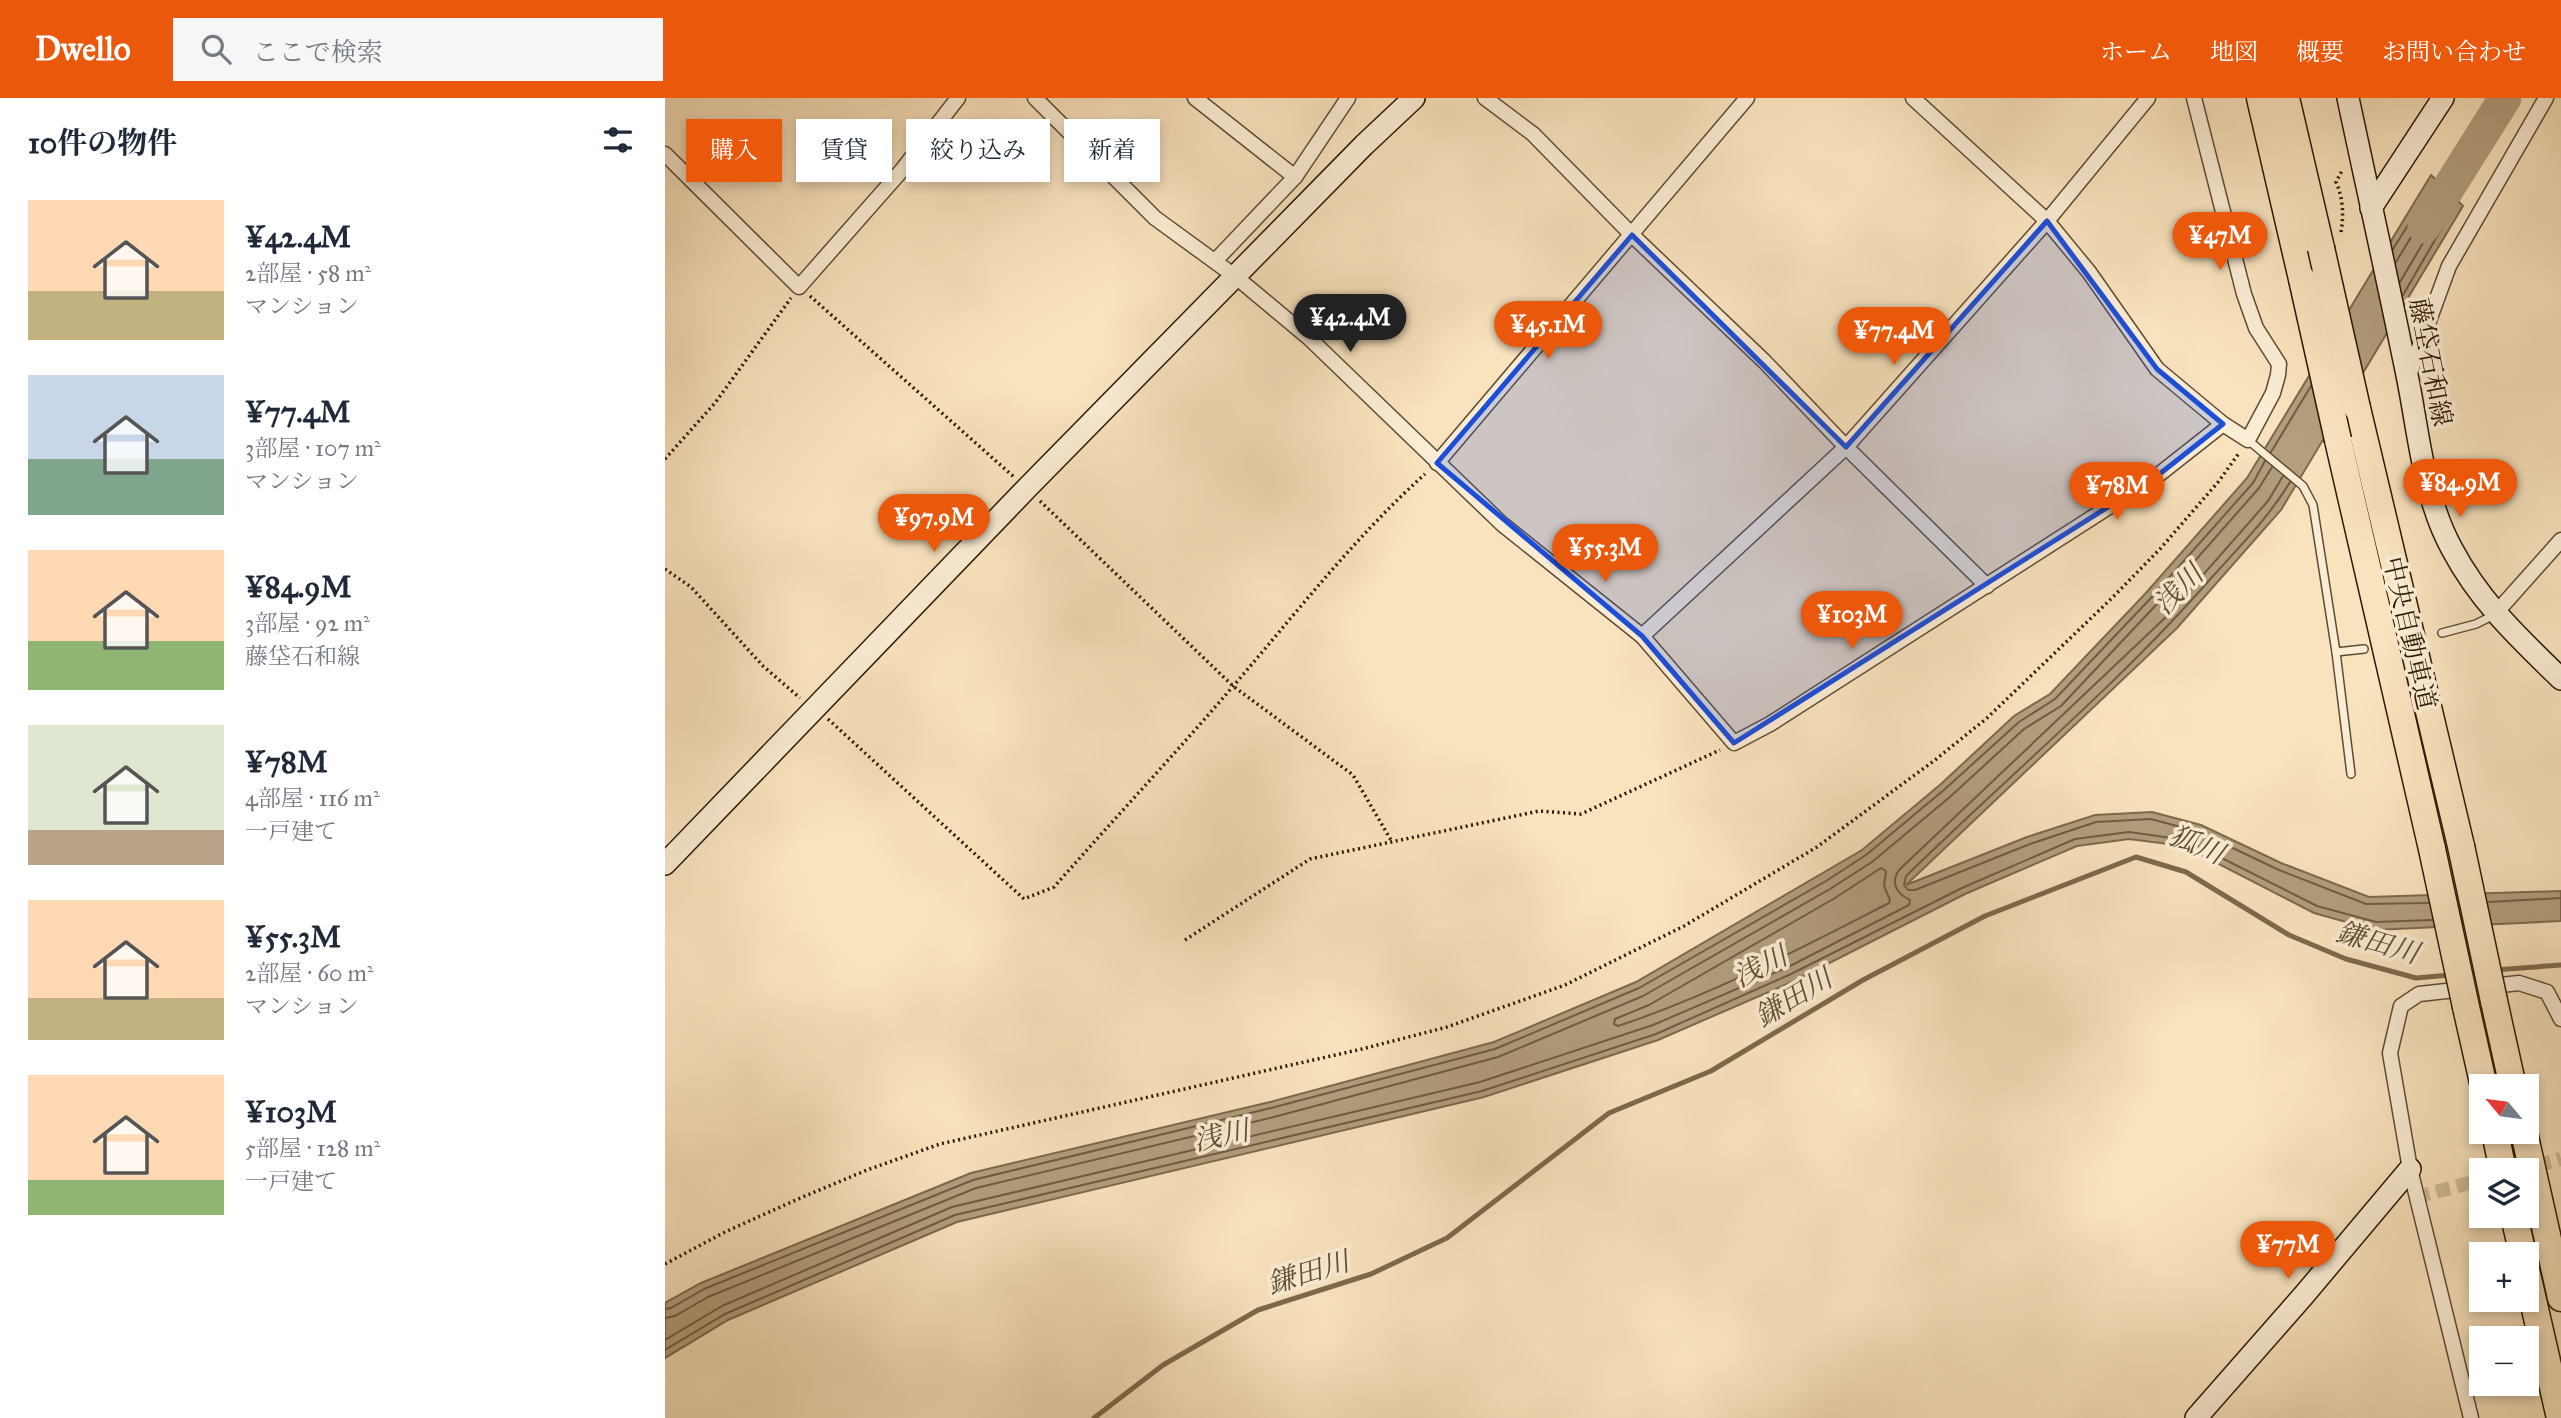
<!DOCTYPE html>
<html lang="ja">
<meta charset="utf-8">
<style>
:root{--surface:#fff;--page:#f6f6f7;--text:#1f2937;--muted:#747a83;--accent:#ea580c}
body{margin:0;font-family:"IM FELL Great Primer","Noto Serif JP",serif;background:var(--page);color:var(--text);height:100vh;display:flex;flex-direction:column;font-size:26px;white-space:nowrap}
*{box-sizing:border-box;margin:0}
p{font-size:23px;color:var(--muted)}
.icon{flex:none;width:38px;height:38px;fill:none;stroke:currentColor;stroke-width:2;stroke-linecap:round;stroke-linejoin:round}
.map{position:relative;flex:1;overflow:hidden}
.details{display:flex;flex-direction:column;background:var(--surface);width:665px}
.details>*{flex:none}
.guide{position:absolute;left:21px;top:21px;width:665px;height:63px;display:flex;gap:14px}
.needle{width:46px;rotate:299deg}
.buttons{position:absolute;left:1804px;top:976px;display:grid;gap:14px}
.buttons a{display:grid;place-items:center;width:70px;height:70px;border-radius:0px;background:var(--surface);box-shadow:0 4px 10px #0003;font-size:35px}
.price{position:absolute;translate:-50% -60px;padding:0 16px;border-radius:24px;background:var(--accent);color:#fff;font-size:23px;line-height:46px;filter:drop-shadow(0 2px 4px #0008)}
.price::after{content:'';position:absolute;left:50%;top:42px;width:21px;height:16px;margin-left:-10px;background:inherit;clip-path:polygon(0 0,100% 0,50% 100%)}
.price.on{background:#222;color:#fff}
ul{padding:0;list-style:none}
li{display:flex;align-items:center;gap:21px;height:175px;padding:0 28px}
li span{display:grid;place-items:center;flex:none;width:196px;height:140px;border-radius:0px;color:#555}
li>.icon{margin-inline-start:auto}
span .icon{width:84px;height:84px;fill:#fffc;stroke-width:1}
li b{font-size:30px}
h2{display:flex;justify-content:space-between;align-items:center;height:84px;padding:0 28px;font-size:30px}
.tag{padding:0 24px;border-radius:0px;background:var(--surface);box-shadow:0 4px 10px #0003;font-size:24px;line-height:63px}
.tag.on{background:var(--accent);color:#fff}
header{display:flex;align-items:center;gap:42px;box-sizing:border-box;height:98px;padding:0 35px;background:var(--accent);color:#fff}
header strong{font-size:33px}
nav{display:flex;gap:38px;margin-inline-start:auto;font-size:24px}
.search{width:490px;height:63px;background:var(--page);display:flex;align-items:center;gap:18px;box-sizing:border-box;padding:0 24px;border-radius:0px;color:var(--muted);font-size:26px}
main{display:flex;flex:1;min-height:0}
.map>svg:first-child{display:block}
.water{fill:#b39e7e;stroke:#7d694c;stroke-width:2}
.lines{fill:none;stroke-linecap:round;stroke-linejoin:round}
.shore{stroke:#6f5c40;stroke-width:2}
.stream{stroke:#7d694c;stroke-width:5}
.river{stroke:#b39e7e;stroke-width:33}
.street-tunnel{stroke:#d0bb98;stroke-width:14;stroke-dasharray:14 7;stroke-linecap:butt}
.lane-casing{stroke:#5e4c31;stroke-width:10}
.street-casing{stroke:#5e4c31;stroke-width:17}
.secondary-casing{stroke:#2b1902;stroke-width:24}
.highway-casing{stroke:#2b1902;stroke-width:29}
.path{stroke:#2b1902;stroke-width:3.5;stroke-dasharray:2 3.5;stroke-linecap:butt}
.lane{stroke:#fbedd5;stroke-width:7}
.street{stroke:#fbedd5;stroke-width:14}
.secondary{stroke:#fbedd5;stroke-width:21}
.highway{stroke:#f9e3be;stroke-width:26}
.highway-bridge-casing{stroke:#2b1902;stroke-width:29;stroke-linecap:butt}
.highway-bridge{stroke:#f9e3be;stroke-width:26}
.marked{fill:#1d4ed8;fill-opacity:0.2;stroke:#1d4ed8;stroke-width:5;stroke-linejoin:round}
.labels{text-anchor:middle;stroke-width:7;stroke-linejoin:round;paint-order:stroke}
.street-label{font-size:26px;fill:#2b1902;stroke:#fbedd5}
.water-label{font-size:28px;font-style:italic;fill:#614e34;stroke:#fbedd5}
</style>
<header>
<strong>Dwello</strong>
<div class="search"><svg class="icon" aria-label="search" viewBox="0 0 24 24"><circle cx="10" cy="10" r="6"/><path d="M15 15l6 6"/></svg>ここで検索</div>
<nav><a>ホーム</a><a>地図</a><a>概要</a><a>お問い合わせ</a></nav>
</header>
<main>
<section class="details">
<h2>10件の物件<svg class="icon" aria-label="filters" viewBox="0 0 24 24"><path d="M4 7h16M4 17h16"/><circle cx="9" cy="7" r="2"/><circle cx="15" cy="17" r="2"/></svg></h2>
<ul>
<li><span style="background:linear-gradient(#ffd9b3 65%,#c2b280 0)"><svg class="icon" aria-label="home" viewBox="0 0 24 24"><path d="M3 11l9-7 9 7M6 9v11h12V9"/></svg></span><div><b>¥42.4M</b><p>2部屋 · 58 m²</p><p>マンション</p></div></li>
<li><span style="background:linear-gradient(#c9d6e8 60%,#7fa58c 0)"><svg class="icon" aria-label="home" viewBox="0 0 24 24"><path d="M3 11l9-7 9 7M6 9v11h12V9"/></svg></span><div><b>¥77.4M</b><p>3部屋 · 107 m²</p><p>マンション</p></div></li>
<li><span style="background:linear-gradient(#ffd9b3 65%,#8fb573 0)"><svg class="icon" aria-label="home" viewBox="0 0 24 24"><path d="M3 11l9-7 9 7M6 9v11h12V9"/></svg></span><div><b>¥84.9M</b><p>3部屋 · 92 m²</p><p>藤垈石和線</p></div></li>
<li><span style="background:linear-gradient(#dfe7d0 75%,#b9a48a 0)"><svg class="icon" aria-label="home" viewBox="0 0 24 24"><path d="M3 11l9-7 9 7M6 9v11h12V9"/></svg></span><div><b>¥78M</b><p>4部屋 · 116 m²</p><p>一戸建て</p></div></li>
<li><span style="background:linear-gradient(#ffd9b3 70%,#c2b280 0)"><svg class="icon" aria-label="home" viewBox="0 0 24 24"><path d="M3 11l9-7 9 7M6 9v11h12V9"/></svg></span><div><b>¥55.3M</b><p>2部屋 · 60 m²</p><p>マンション</p></div></li>
<li><span style="background:linear-gradient(#ffd9b3 75%,#8fb573 0)"><svg class="icon" aria-label="home" viewBox="0 0 24 24"><path d="M3 11l9-7 9 7M6 9v11h12V9"/></svg></span><div><b>¥103M</b><p>5部屋 · 128 m²</p><p>一戸建て</p></div></li>
</ul>
</section>
<div class="map">
<svg width="1896" height="1320" viewBox="0 0 1896 1320">
<rect width="100%" height="100%" fill="#f9e3be"/>
<filter id="stains"><feTurbulence type="fractalNoise" baseFrequency=".00286" numOctaves="4"/><feColorMatrix values="0 0 0 0 .2 0 0 0 0 .09 0 0 0 0 .02 0 0 0 .5 -.17"/></filter>
<radialGradient id="worn" r=".72"><stop offset=".6" stop-color="#630" stop-opacity="0"/><stop offset="1" stop-color="#630" stop-opacity=".3"/></radialGradient>
<polygon class="water" points="1766,77 1798,108 1616,412 1512,530 1241,787 1362,739 1430,717 1487,714 1536,727 1616,765 1704,799 1896,793 1896,823 1710,832 1649,815 1519,748 1464,741 1412,748 1300,796 1129,883 993,942 819,999 292,1124 63,1222 0,1260 0,1205 36,1185 306,1075 605,1004 829,944 971,884 1197,752 1276,686 1349,618 1385,596 1480,496 1582,380"/>
<g class="lines">
<g class="shore">
<polyline points="1728,151 1765,92 1770,91 1788,111 1738,197"/>
<polyline points="1731,164 1766,106 1771,104 1777,113 1735,184"/>
<polyline points="1606,354 1646,288"/>
<path d="M1625,384C1604,419 1575,448 1548,478C1454,586 1343,678 1241,778L1239,787L1243,792H1250L1365,746L1431,724L1486,721L1534,734L1614,772L1701,806L1763,805"/>
<path d="M1216,770L1221,773L1219,788L1225,802L1224,805C1136,850 1047,897 953,928L949,926L950,921L984,907L1170,800Z"/>
<polyline points="1823,804 1896,800"/>
<polyline points="0,1211 6,1210 39,1191 308,1082 606,1010 830,951 974,890 1161,783 1201,757 1280,691 1354,624 1390,601 1485,501 1588,385 1600,363"/>
<polyline points="0,1220 10,1218 43,1199 311,1090 609,1019 833,959 978,898 1165,791 1207,764 1286,698 1359,631 1396,608 1491,507 1594,390 1607,369"/>
<path d="M0,1242L57,1208L287,1109L815,984L988,927L1123,869L1244,807L1245,802C1232,796 1225,785 1234,772L1501,519L1603,403L1618,378"/>
<polyline points="0,1252 60,1216 290,1117 817,993 991,936 1126,876 1297,790 1410,741 1464,734 1521,742 1652,808 1711,824 1767,822"/>
</g>
<g class="stream">
<polyline points="1829,872 1896,867"/>
<polyline points="429,1320 498,1267 593,1212 706,1176 782,1140 944,1015 1046,973 1198,882 1320,818 1471,759 1521,774 1624,837 1681,861 1751,880 1785,877"/>
</g>
<polyline class="river" points="1759,129 1840,0"/>
<g class="street-tunnel">
<polyline points="1852,1073 1896,1061"/>
<polyline points="1751,1099 1816,1082"/>
</g>
<g class="lane-casing">
<g id="lane">
<polyline points="1583,342 1638,388 1648,407 1671,554 1686,676"/>
<polyline points="1777,535 1811,526 1829,517"/>
<polyline points="1671,554 1699,551"/>
</g>
</g>
<g class="street-casing">
<g id="street">
<polyline points="370,0 490,120 571,179 644,240 837,426 977,538 1069,645 1105,626 1492,378 1558,326"/>
<polyline points="530,0 630,79"/>
<polyline points="820,0 868,36 967,137 1100,264 1181,349 1322,488"/>
<polyline points="1248,0 1382,123 1424,174 1492,271 1558,326 1583,342 1608,295 1613,277 1614,266 1591,230 1579,196 1529,0"/>
<polyline points="0,56 134,189 237,72 293,0"/>
<polyline points="550,163 630,79 683,0"/>
<polyline points="1743,280 1784,168 1881,0"/>
<polyline points="772,365 1082,0"/>
<polyline points="1830,516 1896,442"/>
<polyline points="977,538 1181,349 1382,123 1483,0"/>
<polyline points="1806,1320 1745,1071 1725,955 1736,908 1754,896 1854,885 1882,894 1896,921"/>
</g>
</g>
<g class="secondary-casing">
<g id="secondary">
<path d="M1683,0C1703,94 1724,188 1743,282C1754,338 1759,400 1787,451C1815,504 1854,540 1896,581"/>
<polyline points="1706,110 1778,0"/>
<polyline points="0,766 362,390 699,47 749,0"/>
<polyline points="1531,1320 1639,1197 1745,1071"/>
</g>
</g>
<g class="highway-casing">
<g id="highway">
<polyline points="1595,0 1637,181"/>
<polyline points="1621,0 1656,150"/>
<polyline points="1692,310 1796,748"/>
<polyline points="1673,342 1767,751"/>
<polyline points="1829,903 1848,989"/>
<polyline points="1801,909 1819,989"/>
<polyline points="1830,1034 1838,1073"/>
<polyline points="1859,1034 1896,1200"/>
<polyline points="1849,1118 1858,1157"/>
<polyline points="1862,1176 1895,1320"/>
</g>
</g>
<g class="path">
<path d="M1676,134C1679,117 1678,100 1671,84L1678,71"/>
<polyline points="145,198 349,379"/>
<polyline points="0,361 50,305 126,200"/>
<polyline points="375,403 568,588 688,677 726,742"/>
<polyline points="0,471 26,489 98,568 135,600"/>
<path d="M163,621L359,801L389,789C449,721 511,655 570,586C632,514 690,439 760,376"/>
<polyline points="520,842 645,761 874,713 916,716 1055,652"/>
<polyline points="0,1166 60,1134 133,1101 202,1072 275,1046 697,951 782,929 900,887 1019,828 1152,749 1270,662 1322,620 1447,500 1495,451 1554,383 1574,355"/>
</g>
<use href="#lane" class="lane"/>
<use href="#street" class="street"/>
<use href="#secondary" class="secondary"/>
<use href="#highway" class="highway"/>
<g class="highway-bridge-casing">
<g id="highway-bridge">
<polyline points="1656,150 1692,310"/>
<polyline points="1637,181 1673,342"/>
<polyline points="1796,748 1829,903"/>
<polyline points="1767,751 1801,909"/>
</g>
</g>
<use href="#highway-bridge" class="highway-bridge"/>
</g>
<path class="marked" d="M1382,123L1492,271L1558,326L1492,378L1069,645L977,538L772,365L967,137L1181,349Z"/>
<g class="labels">
<g class="street-label">
<text transform="translate(1766 264) rotate(79)" y="9">藤垈石和線</text>
<text transform="translate(1745 535) rotate(77)" y="9">中央自動車道</text>
</g>
<g class="water-label">
<text transform="translate(1513 491) rotate(-45)" y="10">浅川</text>
<text transform="translate(1532 746) rotate(23)" y="10">狐川</text>
<text transform="translate(1713 844) rotate(16)" y="10">鎌田川</text>
<text transform="translate(1095 868) rotate(-27)" y="10">浅川</text>
<text transform="translate(1128 899) rotate(-31)" y="10">鎌田川</text>
<text transform="translate(556 1037) rotate(-12)" y="10">浅川</text>
<text transform="translate(643 1174) rotate(-17)" y="10">鎌田川</text>
</g>
</g>
<rect width="100%" height="100%" filter="url(#stains)"/>
<rect width="100%" height="100%" fill="url(#worn)"/>
</svg>
<div class="buttons">
<a><svg class="needle" viewBox="-14 -14 28 28"><path d="M0-13l5 13h-10z" fill="#e53935"/><path d="M0 13l5-13h-10z" fill="#747a83"/></svg></a>
<a><svg class="icon" aria-label="layers" viewBox="0 0 24 24"><path d="M12 4l9 5-9 5-9-5zM3 14l9 5 9-5"/></svg></a>
<a>+</a>
<a>−</a>
</div>
<b class="price" style="left:1555px;top:174px">¥47M</b>
<b class="price on" style="left:685px;top:256px">¥42.4M</b>
<b class="price" style="left:883px;top:263px">¥45.1M</b>
<b class="price" style="left:1229px;top:269px">¥77.4M</b>
<b class="price" style="left:1795px;top:421px">¥84.9M</b>
<b class="price" style="left:1452px;top:424px">¥78M</b>
<b class="price" style="left:269px;top:456px">¥97.9M</b>
<b class="price" style="left:940px;top:486px">¥55.3M</b>
<b class="price" style="left:1187px;top:553px">¥103M</b>
<b class="price" style="left:1623px;top:1183px">¥77M</b>
<div class="guide">
<a class="tag on">購入</a>
<a class="tag">賃貸</a>
<a class="tag">絞り込み</a>
<a class="tag">新着</a>
</div>
</div>
</main>
